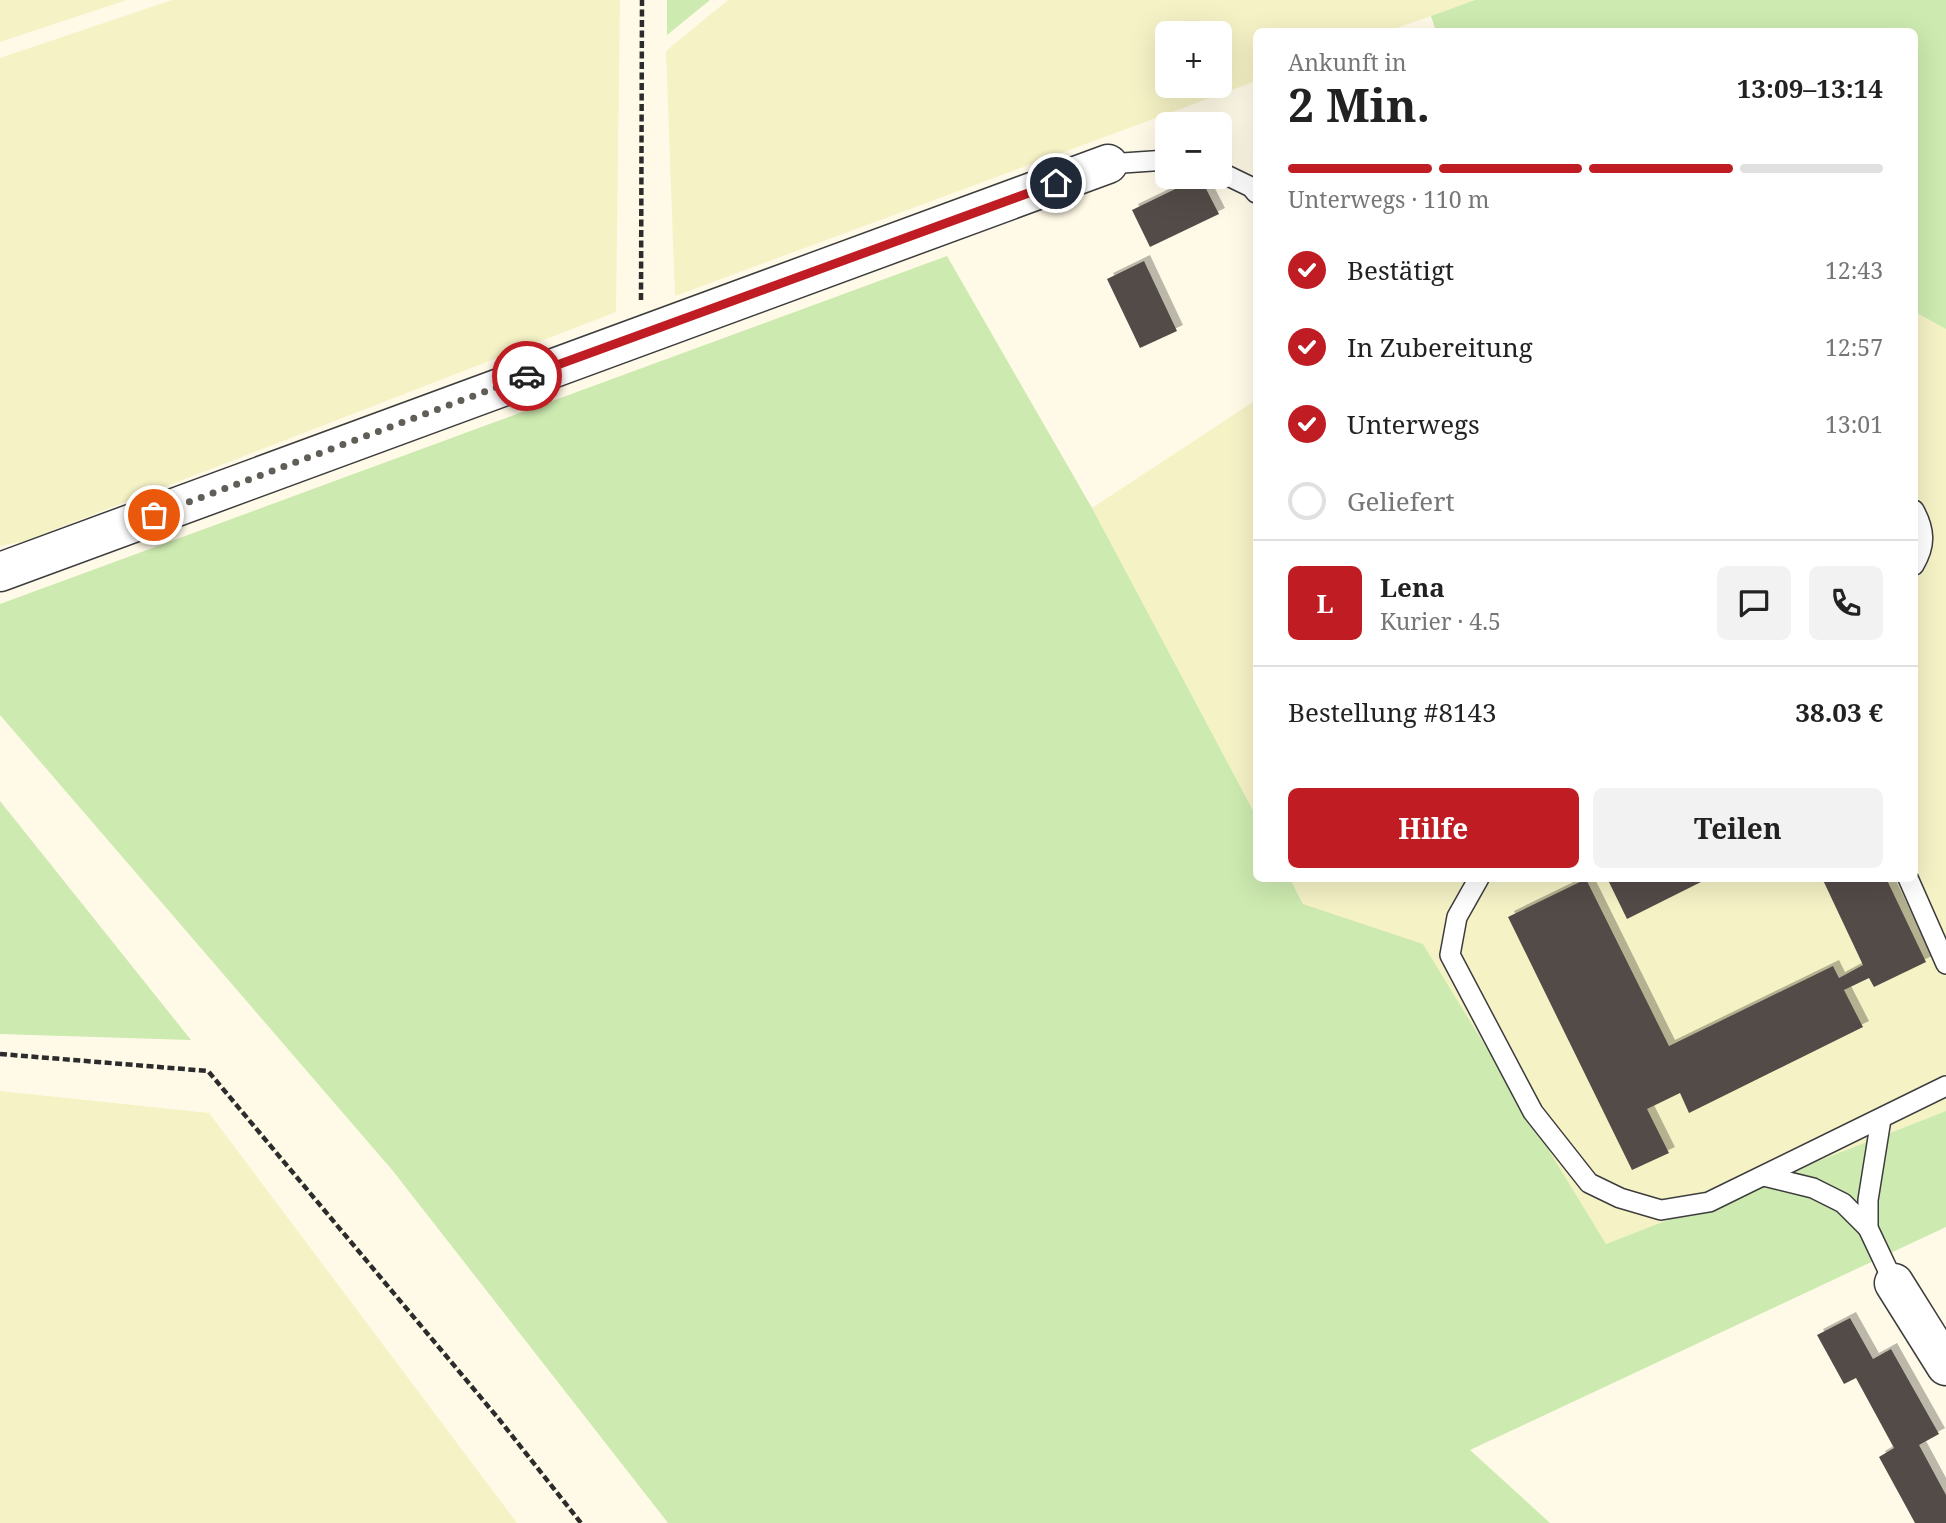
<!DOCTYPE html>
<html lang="de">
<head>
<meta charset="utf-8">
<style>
	:root { --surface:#fff; --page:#f2f2f2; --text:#222; --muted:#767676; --line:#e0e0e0; --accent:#bf1d23 }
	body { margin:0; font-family:"Noto Serif",serif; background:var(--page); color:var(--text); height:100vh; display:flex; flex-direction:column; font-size:26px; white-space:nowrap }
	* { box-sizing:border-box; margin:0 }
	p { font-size:23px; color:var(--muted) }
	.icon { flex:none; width:38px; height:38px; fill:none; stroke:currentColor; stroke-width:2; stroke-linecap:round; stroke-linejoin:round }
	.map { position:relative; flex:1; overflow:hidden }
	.sheet { position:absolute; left:1253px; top:28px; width:665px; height:854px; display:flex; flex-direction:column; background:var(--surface); border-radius:10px; box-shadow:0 7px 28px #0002 }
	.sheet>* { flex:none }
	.fabs { position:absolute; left:1155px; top:21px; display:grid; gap:14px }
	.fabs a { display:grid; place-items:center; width:77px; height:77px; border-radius:10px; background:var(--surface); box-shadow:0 7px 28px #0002; font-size:35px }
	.pin { position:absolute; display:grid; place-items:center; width:60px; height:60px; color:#fff; margin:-30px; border:4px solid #fff; border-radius:50%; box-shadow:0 2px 7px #0007 }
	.courier { position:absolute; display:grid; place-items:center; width:70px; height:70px; margin:-35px; border:5px solid #bf1d23; border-radius:50%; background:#fff; color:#222; box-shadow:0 2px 9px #0007 }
	.summary em { font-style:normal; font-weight:700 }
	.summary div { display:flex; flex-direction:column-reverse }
	.summary { display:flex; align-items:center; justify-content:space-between; height:119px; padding:0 35px }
	h1 { font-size:46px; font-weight:700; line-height:52px }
	.bar { display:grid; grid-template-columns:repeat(4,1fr); gap:10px 7px; align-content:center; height:84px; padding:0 35px }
	.bar i { height:9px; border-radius:5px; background:var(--line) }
	.bar .on { background:var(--accent) }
	.bar p { grid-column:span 4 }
	.line { display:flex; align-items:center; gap:18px; padding:0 35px; border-top:2px solid var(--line) }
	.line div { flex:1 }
	.round { display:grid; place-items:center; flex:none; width:74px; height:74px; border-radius:10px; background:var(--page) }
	ol { padding:0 35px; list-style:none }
	li { display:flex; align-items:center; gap:21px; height:77px }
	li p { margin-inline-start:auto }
	li .icon { padding:7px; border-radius:50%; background:var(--accent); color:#fff; stroke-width:4 }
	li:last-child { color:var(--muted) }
	li i { width:38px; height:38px; border:4px solid var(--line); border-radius:50% }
	.button { display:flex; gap:14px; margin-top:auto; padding:14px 35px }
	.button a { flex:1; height:80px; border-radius:10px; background:var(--accent); color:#fff; font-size:28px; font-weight:700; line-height:80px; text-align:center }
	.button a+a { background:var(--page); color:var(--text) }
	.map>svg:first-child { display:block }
	.farmland { fill:#f5f2c6; fill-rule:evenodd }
	.green { fill:#cdeab0 }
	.building { fill:#534b46; filter:url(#shadow) }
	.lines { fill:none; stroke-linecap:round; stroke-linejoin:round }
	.service-casing { stroke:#3d3d3d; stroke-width:22 }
	.minor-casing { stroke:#3d3d3d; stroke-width:41 }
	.path { stroke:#2c2c2c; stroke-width:4.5; stroke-dasharray:7 3.5; stroke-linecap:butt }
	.service { stroke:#fff; stroke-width:19 }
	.minor { stroke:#fff; stroke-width:38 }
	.done { stroke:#605e57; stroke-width:7; stroke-dasharray:0 12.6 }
	.route { stroke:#bf1d23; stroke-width:9 }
</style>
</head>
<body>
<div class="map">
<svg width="1946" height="1523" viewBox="0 0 1946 1523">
	<defs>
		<filter id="shadow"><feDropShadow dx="6" dy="-6" stdDeviation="0" flood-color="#0004"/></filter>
	</defs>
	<rect width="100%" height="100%" fill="#fffae7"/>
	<g class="farmland">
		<path d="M0,0H127L0,42Z"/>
		<path d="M172,0H620L616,312L25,541L0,546V58Z"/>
		<path d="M728,0H1475L1389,31L1256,32V81L675,296L666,51ZM1167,33H1220V86H1167Z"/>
		<path d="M1915,312L1946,329V1111L1606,1244L1423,944L1303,904L1290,879L1914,878Z"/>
		<path d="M1256,400V816L1092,508Z"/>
		<path d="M0,1091L209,1113L517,1523H0Z"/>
	</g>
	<g class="green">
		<path d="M667,0H710L667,35Z"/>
		<path d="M1475,0H1946V329L1915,312L1914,32L1436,31L1431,16Z"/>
		<path d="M947,256L1092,508L1256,816V878L1290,879L1303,904L1423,944L1606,1244L1946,1111V1227L1470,1450L1550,1523H668L393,1171L0,715V604Z"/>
		<path d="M0,801L191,1040L0,1034Z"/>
	</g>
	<g class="building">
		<path d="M1200,177L1219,214L1150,247L1132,210Z"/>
		<path d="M1144,261L1177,331L1140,348L1107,279Z"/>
		<path d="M1607,878H1709L1627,919Z"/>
		<path d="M1822,878H1886L1926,962L1874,987L1869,978L1844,990L1863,1027L1689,1113L1680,1093L1647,1109L1669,1153L1632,1170L1508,917L1586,879L1669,1046L1833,966L1839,978L1863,965Z"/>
		<path d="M1850,1318L1873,1359L1891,1349L1939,1434L1919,1445L1946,1495V1523H1915L1879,1457L1894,1448L1856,1378L1844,1384L1817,1335Z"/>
	</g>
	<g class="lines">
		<g class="service-casing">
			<g id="service">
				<path d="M1108,164L1167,160"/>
				<path d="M1220,172L1251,187L1256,193"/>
				<path d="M1914,510C1925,530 1926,545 1914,565"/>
				<path d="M1479,878L1457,917L1450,955L1533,1112L1589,1183L1620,1198L1661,1210L1709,1202L1946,1086"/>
				<path d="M1908,878L1946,964"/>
				<path d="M1881,1119L1868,1200V1228L1894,1283"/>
				<path d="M1764,1176L1813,1188L1843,1203L1868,1228"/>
			</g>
		</g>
		<g class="minor-casing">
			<g id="minor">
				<path d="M0,572L1108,164"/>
				<path d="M1894,1283L1946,1366"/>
			</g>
		</g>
		<g class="path">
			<path d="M641,300L642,0"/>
			<path d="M0,1054L208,1071L498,1418L581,1523"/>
		</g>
		<use href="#service" class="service"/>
		<use href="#minor" class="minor"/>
	</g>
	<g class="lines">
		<path class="done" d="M154,515L527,376"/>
		<path class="route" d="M527,376L1056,183"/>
	</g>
</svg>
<div class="fabs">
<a>+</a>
<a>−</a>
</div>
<div class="pin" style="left:154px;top:515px;background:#ea580c"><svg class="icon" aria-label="bag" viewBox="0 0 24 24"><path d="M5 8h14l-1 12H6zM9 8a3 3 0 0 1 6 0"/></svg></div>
<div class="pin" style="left:1056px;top:183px;background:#1f2937"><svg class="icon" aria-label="home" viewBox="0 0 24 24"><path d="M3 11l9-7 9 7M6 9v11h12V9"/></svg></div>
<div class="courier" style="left:527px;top:376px"><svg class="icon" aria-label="car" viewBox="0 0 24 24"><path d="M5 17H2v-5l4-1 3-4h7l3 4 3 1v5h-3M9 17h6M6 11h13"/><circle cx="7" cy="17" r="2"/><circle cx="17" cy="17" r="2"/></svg></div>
<section class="sheet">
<div class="summary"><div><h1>2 Min.</h1><p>Ankunft in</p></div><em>13:09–13:14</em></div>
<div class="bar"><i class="on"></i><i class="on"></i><i class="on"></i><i></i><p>Unterwegs · 110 m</p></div>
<ol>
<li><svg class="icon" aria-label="check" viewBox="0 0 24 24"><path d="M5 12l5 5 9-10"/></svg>Bestätigt<p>12:43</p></li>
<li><svg class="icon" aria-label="check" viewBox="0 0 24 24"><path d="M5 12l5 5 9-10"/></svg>In Zubereitung<p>12:57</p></li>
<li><svg class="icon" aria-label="check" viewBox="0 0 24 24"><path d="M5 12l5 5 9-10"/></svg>Unterwegs<p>13:01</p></li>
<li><i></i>Geliefert</li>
</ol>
<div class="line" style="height:126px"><b class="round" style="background:var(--accent);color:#fff">L</b><div><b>Lena</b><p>Kurier · 4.5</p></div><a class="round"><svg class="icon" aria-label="chat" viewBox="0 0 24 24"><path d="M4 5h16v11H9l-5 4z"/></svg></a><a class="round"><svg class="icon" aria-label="phone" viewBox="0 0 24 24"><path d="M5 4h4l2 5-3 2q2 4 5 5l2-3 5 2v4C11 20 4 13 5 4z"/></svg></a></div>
<div class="line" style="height:91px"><div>Bestellung #8143</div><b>38.03 €</b></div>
<div class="button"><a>Hilfe</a><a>Teilen</a></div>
</section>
</div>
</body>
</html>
